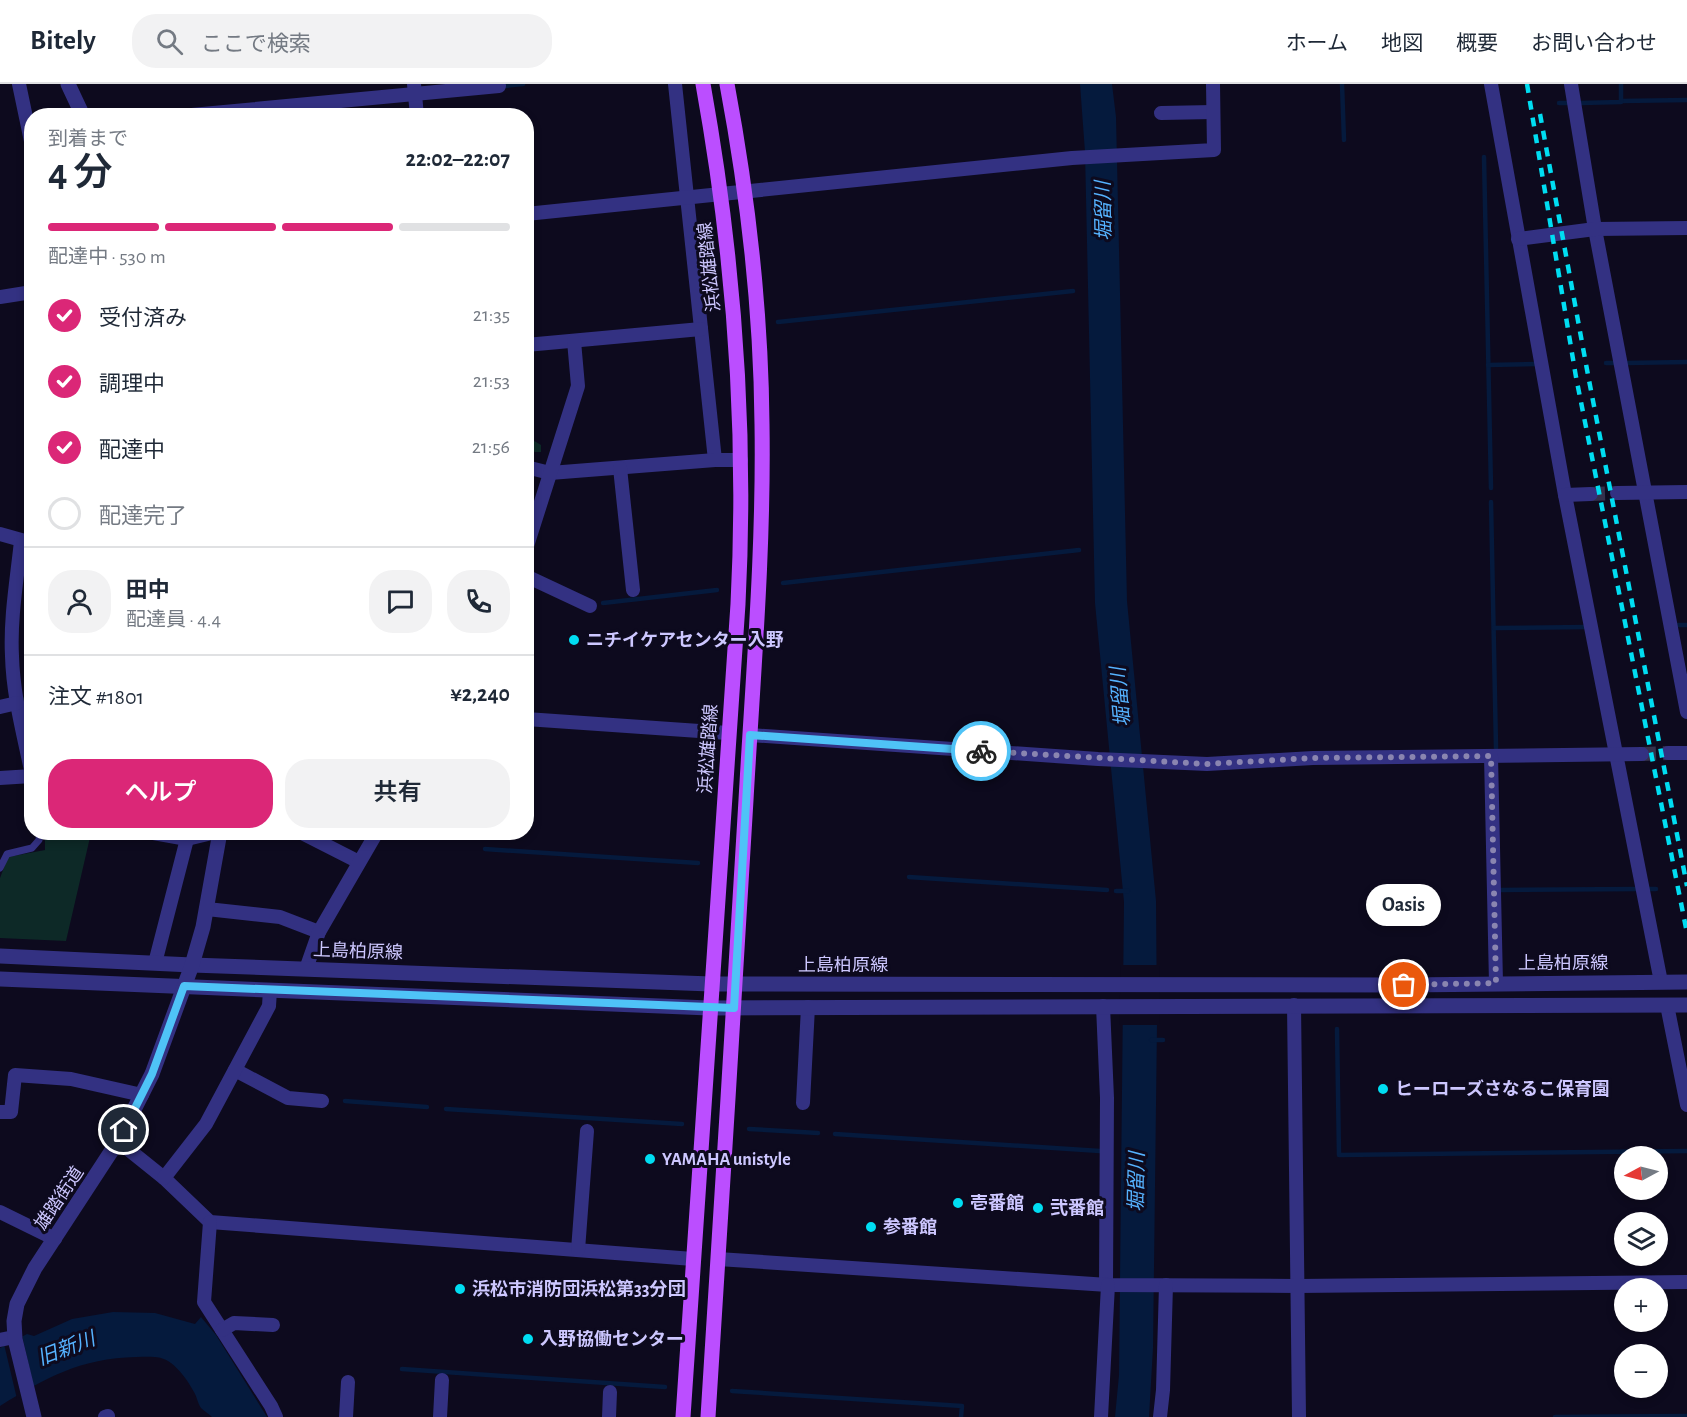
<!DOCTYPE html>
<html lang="ja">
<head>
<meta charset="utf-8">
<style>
	:root { --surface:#fff; --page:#f2f2f3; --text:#1f2937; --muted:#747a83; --line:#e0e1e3; --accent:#db2777 }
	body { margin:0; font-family:"Alegreya Sans","Noto Sans JP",sans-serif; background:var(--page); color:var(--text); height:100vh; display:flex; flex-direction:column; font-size:22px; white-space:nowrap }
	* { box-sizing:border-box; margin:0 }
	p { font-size:20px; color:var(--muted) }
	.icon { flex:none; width:33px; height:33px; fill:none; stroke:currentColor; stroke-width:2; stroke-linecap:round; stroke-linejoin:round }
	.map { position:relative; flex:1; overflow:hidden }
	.details { position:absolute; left:24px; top:24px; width:510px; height:732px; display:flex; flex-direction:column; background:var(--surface); border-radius:24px; box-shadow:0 3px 9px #0003 }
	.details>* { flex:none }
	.needle { width:39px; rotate:263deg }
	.buttons { position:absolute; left:1614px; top:1062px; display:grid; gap:12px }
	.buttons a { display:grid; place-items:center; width:54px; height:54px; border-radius:50%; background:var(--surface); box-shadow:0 3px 9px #0003; font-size:30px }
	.pin { position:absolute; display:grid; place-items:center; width:51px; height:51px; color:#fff; margin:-26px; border:3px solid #fff; border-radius:50%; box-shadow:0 2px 6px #0007 }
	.courier { position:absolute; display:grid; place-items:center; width:60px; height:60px; margin:-30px; border:4px solid #4fc3f7; border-radius:50%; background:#fff; color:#222; box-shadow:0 2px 8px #0007 }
	.bubble { position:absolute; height:42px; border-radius:21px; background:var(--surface); box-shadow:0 3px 9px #0003; font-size:20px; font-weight:600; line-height:42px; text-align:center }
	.headline em { font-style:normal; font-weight:600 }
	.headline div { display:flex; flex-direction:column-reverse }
	.headline { display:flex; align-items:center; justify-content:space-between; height:102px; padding:0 24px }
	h1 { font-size:39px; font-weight:600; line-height:45px }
	.bar { display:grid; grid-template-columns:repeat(4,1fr); gap:9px 6px; align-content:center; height:72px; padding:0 24px }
	.bar i { height:8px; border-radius:4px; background:var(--line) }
	.bar .on { background:var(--accent) }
	.bar p { grid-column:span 4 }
	.line { display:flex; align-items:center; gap:15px; padding:0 24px; border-top:2px solid var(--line) }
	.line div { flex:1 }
	.round { display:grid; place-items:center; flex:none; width:63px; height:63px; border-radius:24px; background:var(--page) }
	ol { padding:0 24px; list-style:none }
	li { display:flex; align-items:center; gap:18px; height:66px }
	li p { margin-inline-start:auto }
	li .icon { padding:6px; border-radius:50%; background:var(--accent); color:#fff; stroke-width:4 }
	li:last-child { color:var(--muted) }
	li i { width:33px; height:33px; border:3px solid var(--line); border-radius:50% }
	.primary-button { display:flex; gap:12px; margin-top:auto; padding:12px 24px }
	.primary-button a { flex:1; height:69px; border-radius:24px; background:var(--accent); color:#fff; font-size:24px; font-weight:600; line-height:69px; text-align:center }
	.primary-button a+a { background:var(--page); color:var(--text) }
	header { display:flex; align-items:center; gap:36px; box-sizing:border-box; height:84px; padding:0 30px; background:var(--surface); border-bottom:2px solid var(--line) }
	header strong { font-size:28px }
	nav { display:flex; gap:33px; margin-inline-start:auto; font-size:21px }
	.search { width:420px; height:54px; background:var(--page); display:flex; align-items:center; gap:15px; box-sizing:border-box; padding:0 21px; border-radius:24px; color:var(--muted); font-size:22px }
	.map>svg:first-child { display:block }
	.green { fill:#0d2927 }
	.water { fill:#051a3d }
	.pier { fill:#0d0a1e }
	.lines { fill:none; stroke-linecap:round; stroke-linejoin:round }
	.stream { stroke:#051a3d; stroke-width:4.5 }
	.minor-tunnel { stroke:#33304b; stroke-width:14; stroke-dasharray:14 7; stroke-linecap:butt }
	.service { stroke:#333182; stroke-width:7 }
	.minor { stroke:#333182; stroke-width:14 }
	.tertiary { stroke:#333182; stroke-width:15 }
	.primary { stroke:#bb4eff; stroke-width:15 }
	.rail { stroke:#00ddf2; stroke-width:4.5; stroke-dasharray:9 8; stroke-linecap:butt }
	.done { stroke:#8a85b0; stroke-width:6; stroke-dasharray:0 10.8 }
	.route { stroke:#4fc3f7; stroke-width:8 }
	.poi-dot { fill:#00ddf2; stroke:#0d0a1e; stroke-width:2 }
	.labels { text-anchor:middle; stroke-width:6; stroke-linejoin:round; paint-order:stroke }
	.street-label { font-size:18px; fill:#cdc7ff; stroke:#0d0a1e }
	.poi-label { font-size:18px; font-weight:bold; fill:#cdc7ff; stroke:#0d0a1e; text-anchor:start }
	.water-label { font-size:20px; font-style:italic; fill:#55b2ff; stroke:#0d0a1e }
</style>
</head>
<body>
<header>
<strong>Bitely</strong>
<div class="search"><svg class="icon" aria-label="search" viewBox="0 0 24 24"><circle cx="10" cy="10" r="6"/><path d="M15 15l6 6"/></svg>ここで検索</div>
<nav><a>ホーム</a><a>地図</a><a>概要</a><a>お問い合わせ</a></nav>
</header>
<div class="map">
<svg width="1687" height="1333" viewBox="0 0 1687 1333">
	<rect width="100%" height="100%" fill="#0d0a1e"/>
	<g class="green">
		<path d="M526,352L541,361V368H535L527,365Z"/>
		<path d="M28,612L31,630V665L22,614Z"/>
		<path d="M45,749H91L66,857L0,854V794L8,773L45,766Z"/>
	</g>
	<g class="water">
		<path d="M1080,0H1112L1116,33L1127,517L1156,817L1157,940L1153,1264L1149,1333H1115L1119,1291L1124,818L1095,519L1085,68Z"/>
		<path d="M113,1228L155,1229L195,1240L201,1233L216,1251L267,1333H212C209,1330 204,1327 201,1324C198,1320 197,1313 194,1308C188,1297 180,1286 171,1279C161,1271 148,1273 136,1273C81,1274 45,1294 0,1322V1264L27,1250L34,1252L72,1235Z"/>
	</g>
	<g class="pier">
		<path d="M1121,881H1159L1160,941H1119Z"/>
		<path d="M22,1251L34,1304L17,1315L4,1260Z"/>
	</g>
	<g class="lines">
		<g class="stream">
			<path d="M1342,0L1344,56"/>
			<path d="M504,2L523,0"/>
			<path d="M1621,17L1687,16"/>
			<path d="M1559,19H1567"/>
			<path d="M1581,19L1621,18V0"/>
			<path d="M1484,73L1491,404"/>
			<path d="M778,238L1073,207"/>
			<path d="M1606,279H1614"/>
			<path d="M1627,279L1687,278"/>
			<path d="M1488,281L1536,280"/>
			<path d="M1491,418L1496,664"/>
			<path d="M783,499L1079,466"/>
			<path d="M603,519L717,506"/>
			<path d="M1676,541H1687"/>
			<path d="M1494,544L1587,543"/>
			<path d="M485,765L698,779"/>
			<path d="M909,793L1107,806"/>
			<path d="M1648,805H1656"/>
			<path d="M1499,806L1639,805"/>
			<path d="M1116,807H1128"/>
			<path d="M1337,945L1339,1071L1687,1067"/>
			<path d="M1151,956H1163"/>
			<path d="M345,1017L427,1023"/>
			<path d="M446,1025L682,1040"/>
			<path d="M749,1045L818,1049"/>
			<path d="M835,1050L1100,1067"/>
			<path d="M402,1285L665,1303"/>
			<path d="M732,1307L962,1322L961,1333"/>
			<path d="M1555,1333L1687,1332"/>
		</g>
		<g class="minor-tunnel">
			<path d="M1591,410L1617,409"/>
			<path d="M1642,670L1668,669"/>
		</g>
		<path class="service" d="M0,784L7,770L32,764L39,756L40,748"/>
		<g class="minor">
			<path d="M19,0L32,62"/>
			<path d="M414,0L417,32"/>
			<path d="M675,0L715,376"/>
			<path d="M1491,0L1565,411L1661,898"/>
			<path d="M1571,0L1595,145L1687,628"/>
			<path d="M1161,29L1213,28"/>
			<path d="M181,32L499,2"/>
			<path d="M526,130L1072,74L1214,66L1213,0"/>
			<path d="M1518,155L1595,145L1687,144"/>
			<path d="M0,213L32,208"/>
			<path d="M526,261L701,245"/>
			<path d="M526,383L550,389L715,376H741"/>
			<path d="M620,384L633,506"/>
			<path d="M1617,409L1687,408"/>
			<path d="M1565,411L1591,410"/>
			<path d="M0,450L32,459"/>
			<path d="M21,457C17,495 10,534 12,572C13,612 24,652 32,691"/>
			<path d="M526,465L578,302L574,257"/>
			<path d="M526,492L590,522"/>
			<path d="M0,623L17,619"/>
			<path d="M526,635L728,649"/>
			<path d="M750,651L1098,675L1207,680L1313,674L1642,670"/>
			<path d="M1668,669H1687"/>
			<path d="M1491,672L1496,899"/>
			<path d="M0,694L32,692"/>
			<path d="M148,748L187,755L216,748"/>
			<path d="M300,748L359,778"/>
			<path d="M207,825L280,833L319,848"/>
			<path d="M155,879L187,755"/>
			<path d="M306,885L319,848L377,748"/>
			<path d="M1294,921L1299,1333"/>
			<path d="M1667,921L1687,1021"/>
			<path d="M1103,922L1107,1014L1106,1201"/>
			<path d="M235,986L288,1014L322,1017"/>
			<path d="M803,1019L808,923"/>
			<path d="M0,1028H11L15,991L71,995L142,1011"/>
			<path d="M118,1057L164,1094L210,1138L693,1175"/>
			<path d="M164,1094L206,1040L269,922L270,906"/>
			<path d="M0,1128L55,1155"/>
			<path d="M210,1138L204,1218L271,1322L276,1333"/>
			<path d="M578,1166L587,1047"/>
			<path d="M718,1175L1108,1201L1297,1202L1687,1198"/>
			<path d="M222,1246L234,1239L273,1241"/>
			<path d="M0,1256L14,1253"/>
			<path d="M105,1333L108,1332"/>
			<path d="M346,1333L348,1298"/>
			<path d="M440,1333L442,1296"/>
			<path d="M609,1333L610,1308"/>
			<path d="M1101,1333L1108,1201"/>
			<path d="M1160,1333L1163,1306L1166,1201"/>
		</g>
		<g class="tertiary">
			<path d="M68,0L83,32"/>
			<path d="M0,872L192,881L711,900L1404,901L1687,898"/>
			<path d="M0,895L709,924L1687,921"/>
			<path d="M34,1333L15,1255L14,1237L17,1220L35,1184L118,1057L152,990L192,881L203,843L220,748"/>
		</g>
		<g class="primary">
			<path d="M683,1333L738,520C747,346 734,172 703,0"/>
			<path d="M708,1333C721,1127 734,922 746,716C753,591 764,466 762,340C761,226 748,112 727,0"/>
		</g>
		<g class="rail">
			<path d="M1527,0L1576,293L1687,849"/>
			<path d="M1540,30L1588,291L1687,802"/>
		</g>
	</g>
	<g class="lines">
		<path class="done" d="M981,667L1206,680L1313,674L1491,672L1496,899L1404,901"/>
		<path class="route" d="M124,1046L152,990L184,902L734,924L750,651L981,667"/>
	</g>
	<g class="poi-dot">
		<circle cx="574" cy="556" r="6"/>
		<circle cx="1383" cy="1005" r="6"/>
		<circle cx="650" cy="1075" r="6"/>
		<circle cx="958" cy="1119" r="6"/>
		<circle cx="1038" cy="1124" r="6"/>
		<circle cx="871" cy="1143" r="6"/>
		<circle cx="460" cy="1205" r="6"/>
		<circle cx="528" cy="1255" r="6"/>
	</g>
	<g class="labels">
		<g class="street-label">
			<text transform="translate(709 183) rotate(-96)" y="6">浜松雄踏線</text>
			<text transform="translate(708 665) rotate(-86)" y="6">浜松雄踏線</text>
			<text transform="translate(358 867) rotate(2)" y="6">上島柏原線</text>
			<text x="1563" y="885">上島柏原線</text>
			<text x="843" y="887">上島柏原線</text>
			<text transform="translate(59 1114) rotate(-56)" y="6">雄踏街道</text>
		</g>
		<g class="poi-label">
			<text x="586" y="562">ニチイケアセンター入野</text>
			<text x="1395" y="1011">ヒーローズさなるこ保育園</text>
			<text x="662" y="1081">YAMAHA unistyle</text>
			<text x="970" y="1125">壱番館</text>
			<text x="1050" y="1130">弐番館</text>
			<text x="883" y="1149">参番館</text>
			<text x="472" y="1211">浜松市消防団浜松第33分団</text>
			<text x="540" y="1261">入野協働センター</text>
		</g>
		<g class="water-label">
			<text transform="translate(1103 127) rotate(-91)" y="7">堀留川</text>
			<text transform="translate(1120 613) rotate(-95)" y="7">堀留川</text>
			<text transform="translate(1136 1098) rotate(-89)" y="7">堀留川</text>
			<text transform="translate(66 1264) rotate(-21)" y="7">旧新川</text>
		</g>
	</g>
</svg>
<div class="buttons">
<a><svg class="needle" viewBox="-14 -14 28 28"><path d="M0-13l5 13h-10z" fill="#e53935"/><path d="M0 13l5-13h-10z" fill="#747a83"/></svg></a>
<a><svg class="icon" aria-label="layers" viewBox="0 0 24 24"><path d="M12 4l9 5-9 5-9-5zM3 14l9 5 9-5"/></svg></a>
<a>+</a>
<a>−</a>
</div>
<div class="pin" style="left:1404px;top:901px;background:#ea580c"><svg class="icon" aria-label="bag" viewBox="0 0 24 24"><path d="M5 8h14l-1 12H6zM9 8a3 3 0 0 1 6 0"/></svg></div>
<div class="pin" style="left:124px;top:1046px;background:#1f2937"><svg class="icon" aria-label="home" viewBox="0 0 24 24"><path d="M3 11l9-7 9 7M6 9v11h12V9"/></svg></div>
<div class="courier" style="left:981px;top:667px"><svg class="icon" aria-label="bike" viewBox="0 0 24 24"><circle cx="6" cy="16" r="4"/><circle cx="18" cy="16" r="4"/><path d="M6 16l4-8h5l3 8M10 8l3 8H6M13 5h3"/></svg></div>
<div class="bubble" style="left:1366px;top:800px;width:75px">Oasis</div>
<section class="details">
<div class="headline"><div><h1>4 分</h1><p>到着まで</p></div><em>22:02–22:07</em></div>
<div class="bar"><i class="on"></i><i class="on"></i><i class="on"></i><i></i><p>配達中 · 530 m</p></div>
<ol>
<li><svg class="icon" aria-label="check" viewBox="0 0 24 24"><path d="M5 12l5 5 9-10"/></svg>受付済み<p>21:35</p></li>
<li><svg class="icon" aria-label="check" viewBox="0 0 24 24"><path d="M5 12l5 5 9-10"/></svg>調理中<p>21:53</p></li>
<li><svg class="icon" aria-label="check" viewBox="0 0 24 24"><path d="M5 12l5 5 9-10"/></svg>配達中<p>21:56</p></li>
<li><i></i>配達完了</li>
</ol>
<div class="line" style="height:108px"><a class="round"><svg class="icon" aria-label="person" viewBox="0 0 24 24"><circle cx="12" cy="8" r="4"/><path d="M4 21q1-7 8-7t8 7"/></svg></a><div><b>田中</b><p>配達員 · 4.4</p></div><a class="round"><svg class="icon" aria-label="chat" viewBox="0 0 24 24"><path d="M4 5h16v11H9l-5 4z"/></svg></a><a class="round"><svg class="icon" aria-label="phone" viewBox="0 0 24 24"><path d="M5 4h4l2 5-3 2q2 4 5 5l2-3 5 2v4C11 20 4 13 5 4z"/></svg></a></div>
<div class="line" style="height:78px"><div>注文 #1801</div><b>¥2,240</b></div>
<div class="primary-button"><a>ヘルプ</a><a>共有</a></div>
</section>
</div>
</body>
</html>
